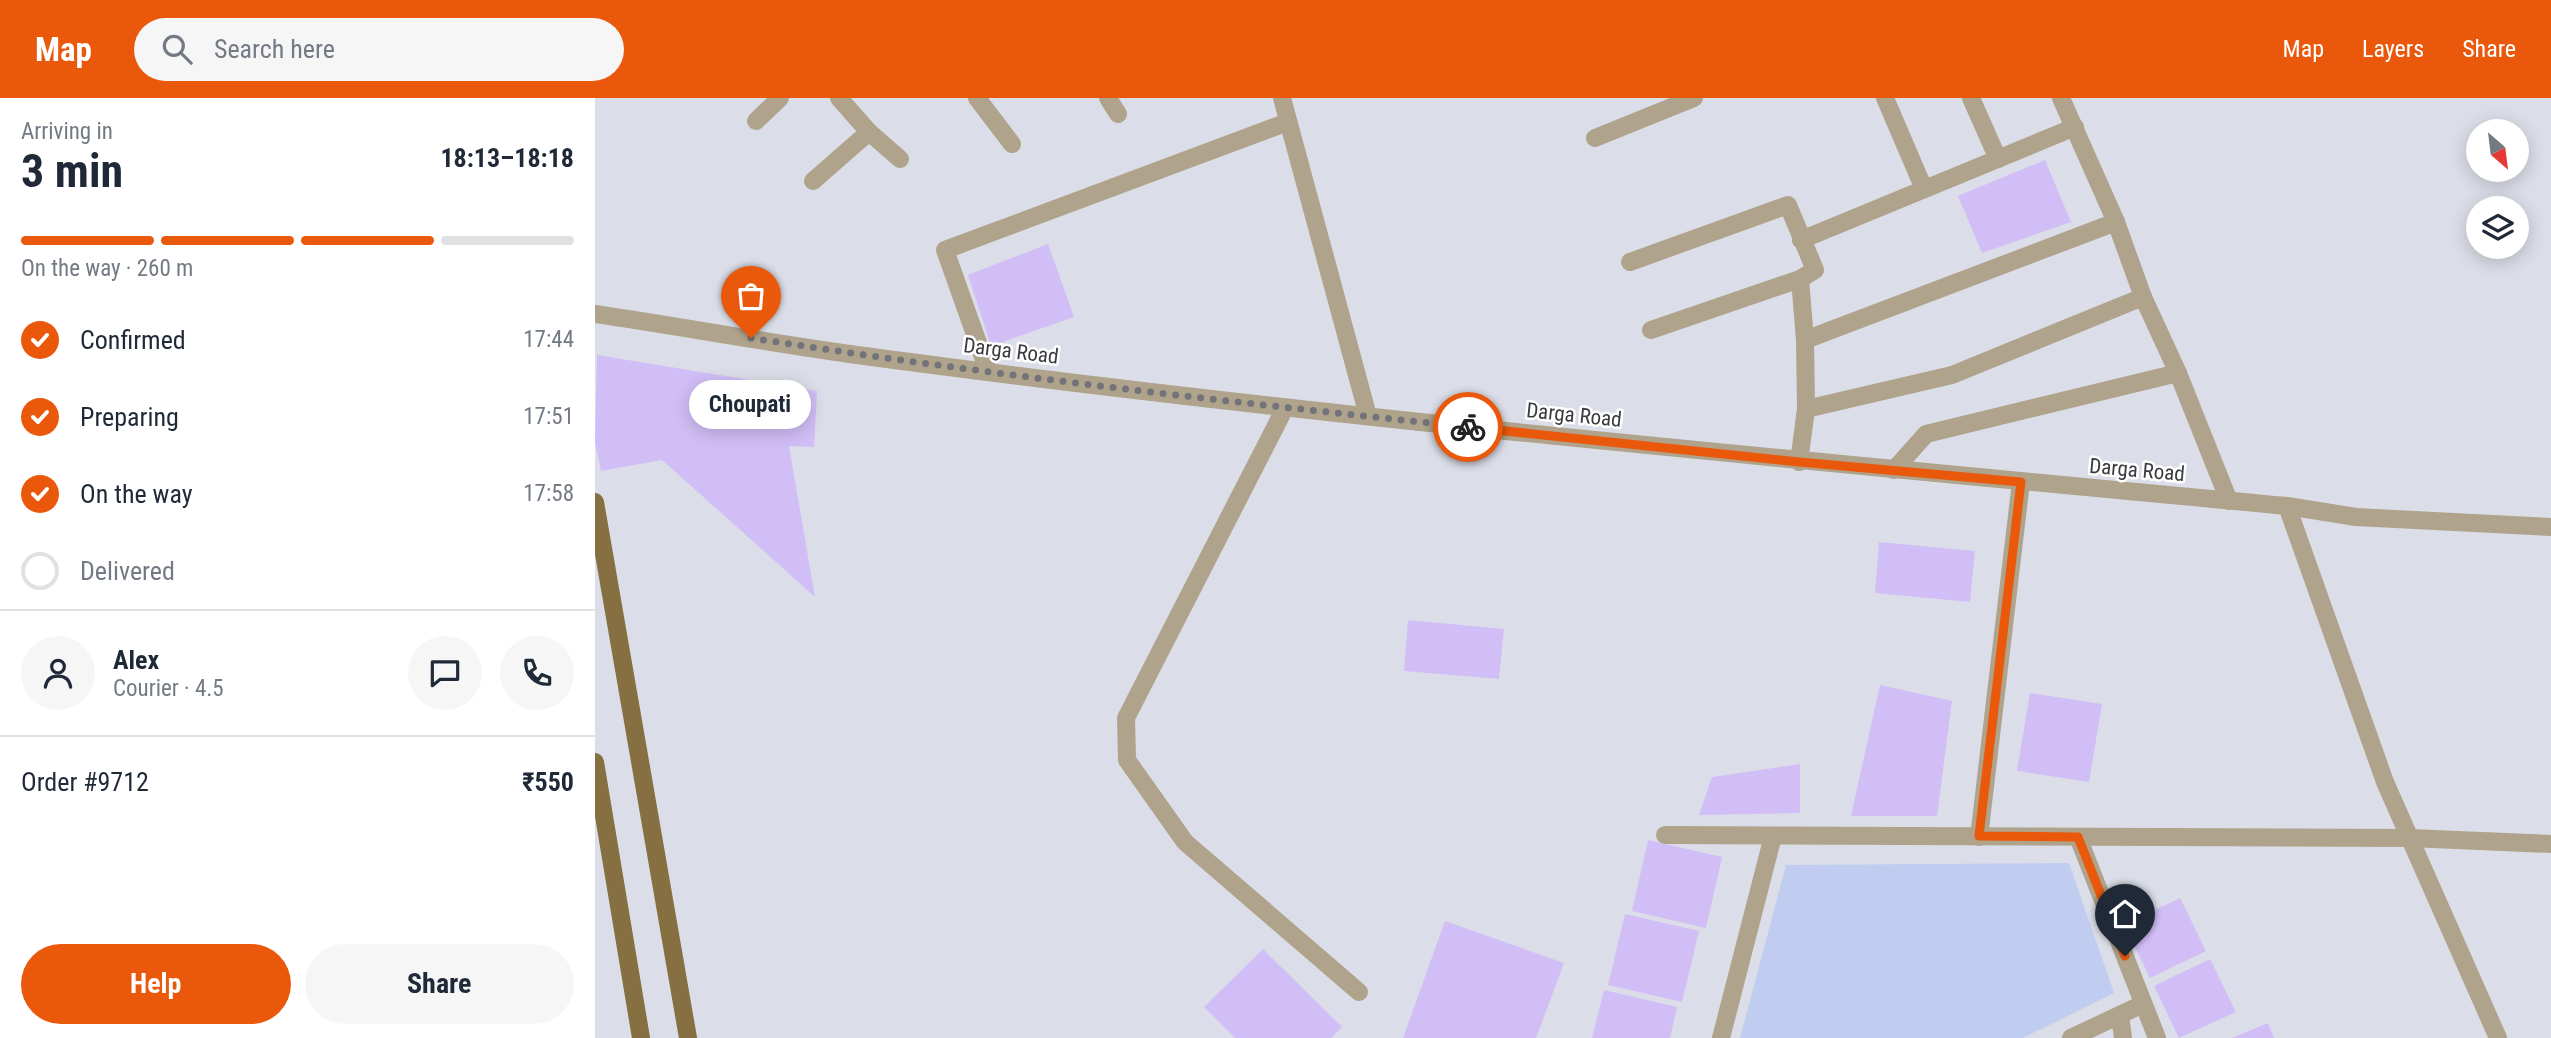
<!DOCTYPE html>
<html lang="en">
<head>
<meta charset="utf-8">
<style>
	:root { --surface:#fff; --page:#f6f6f7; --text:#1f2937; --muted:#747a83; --line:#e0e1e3; --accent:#ea580c }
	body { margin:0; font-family:"Roboto Condensed",sans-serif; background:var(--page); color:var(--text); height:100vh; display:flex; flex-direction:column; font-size:26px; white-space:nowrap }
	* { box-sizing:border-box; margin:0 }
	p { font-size:23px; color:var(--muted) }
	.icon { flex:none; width:38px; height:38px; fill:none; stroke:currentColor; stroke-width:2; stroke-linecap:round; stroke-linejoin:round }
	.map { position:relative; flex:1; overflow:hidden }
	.panel { display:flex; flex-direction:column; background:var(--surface); width:595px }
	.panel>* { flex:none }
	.needle { width:46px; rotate:152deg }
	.buttons { position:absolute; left:1871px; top:21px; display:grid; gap:14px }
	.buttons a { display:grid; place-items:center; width:63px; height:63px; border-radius:50%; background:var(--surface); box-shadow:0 4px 18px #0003; font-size:35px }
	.pin { position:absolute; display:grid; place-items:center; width:60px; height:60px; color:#fff; margin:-72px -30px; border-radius:50% 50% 50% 0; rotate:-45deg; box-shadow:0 0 7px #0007 }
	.pin .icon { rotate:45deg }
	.courier { position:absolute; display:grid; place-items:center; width:70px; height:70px; margin:-35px; border:5px solid #ea580c; border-radius:50%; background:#fff; color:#222; box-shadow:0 2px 9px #0007 }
	.bubble { position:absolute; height:49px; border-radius:24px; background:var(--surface); box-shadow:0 4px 18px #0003; font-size:23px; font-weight:700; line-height:49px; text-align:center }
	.head em { font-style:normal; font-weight:700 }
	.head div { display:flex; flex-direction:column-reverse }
	.head { display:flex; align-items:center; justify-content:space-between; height:119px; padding:0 21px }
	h1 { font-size:46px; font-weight:700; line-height:52px }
	.bar { display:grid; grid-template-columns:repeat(4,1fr); gap:10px 7px; align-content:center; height:84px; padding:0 21px }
	.bar i { height:9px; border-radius:5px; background:var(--line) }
	.bar .active { background:var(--accent) }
	.bar p { grid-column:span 4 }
	.line { display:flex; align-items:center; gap:18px; padding:0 21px; border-top:2px solid var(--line) }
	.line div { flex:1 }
	.round { display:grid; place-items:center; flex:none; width:74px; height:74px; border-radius:37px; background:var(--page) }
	ol { padding:0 21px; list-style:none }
	li { display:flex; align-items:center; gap:21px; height:77px }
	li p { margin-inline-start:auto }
	li .icon { padding:7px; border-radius:50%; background:var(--accent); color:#fff; stroke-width:4 }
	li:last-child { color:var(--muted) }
	li i { width:38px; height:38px; border:4px solid var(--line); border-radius:50% }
	.button { display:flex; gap:14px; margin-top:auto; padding:14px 21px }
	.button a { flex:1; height:80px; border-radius:42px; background:var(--accent); color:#fff; font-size:28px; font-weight:700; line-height:80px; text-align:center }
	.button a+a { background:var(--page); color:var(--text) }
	header { display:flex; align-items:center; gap:42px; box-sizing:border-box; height:98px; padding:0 35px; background:var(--accent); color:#fff }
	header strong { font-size:33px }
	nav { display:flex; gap:38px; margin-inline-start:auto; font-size:24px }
	.search { width:490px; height:63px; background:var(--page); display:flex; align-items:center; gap:18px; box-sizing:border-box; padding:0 24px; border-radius:38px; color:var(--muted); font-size:26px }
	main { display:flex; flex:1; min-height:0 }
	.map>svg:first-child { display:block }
	.green { fill:#c0cdf0 }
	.building { fill:#d2bef7 }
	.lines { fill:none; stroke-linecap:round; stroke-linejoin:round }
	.minor { stroke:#afa38b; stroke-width:18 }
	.major { stroke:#867042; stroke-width:18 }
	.done { stroke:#72747a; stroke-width:7; stroke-dasharray:0 12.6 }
	.route { stroke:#ea580c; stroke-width:9 }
	.labels { text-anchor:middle; stroke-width:5; stroke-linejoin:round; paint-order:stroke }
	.street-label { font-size:21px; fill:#393b3f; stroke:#fff }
</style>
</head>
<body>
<header>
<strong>Map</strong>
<div class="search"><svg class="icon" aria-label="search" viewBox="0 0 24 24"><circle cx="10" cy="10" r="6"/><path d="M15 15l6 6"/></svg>Search here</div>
<nav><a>Map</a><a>Layers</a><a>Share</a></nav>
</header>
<main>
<section class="panel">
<div class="head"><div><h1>3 min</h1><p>Arriving in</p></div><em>18:13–18:18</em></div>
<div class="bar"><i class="active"></i><i class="active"></i><i class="active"></i><i></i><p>On the way · 260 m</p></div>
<ol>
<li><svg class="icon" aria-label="check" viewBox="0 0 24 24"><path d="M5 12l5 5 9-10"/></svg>Confirmed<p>17:44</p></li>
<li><svg class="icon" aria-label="check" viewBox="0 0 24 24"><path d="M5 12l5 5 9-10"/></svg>Preparing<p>17:51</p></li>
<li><svg class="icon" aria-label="check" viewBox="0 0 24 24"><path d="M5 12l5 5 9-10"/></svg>On the way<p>17:58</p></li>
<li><i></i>Delivered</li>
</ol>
<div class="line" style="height:126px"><a class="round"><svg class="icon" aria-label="person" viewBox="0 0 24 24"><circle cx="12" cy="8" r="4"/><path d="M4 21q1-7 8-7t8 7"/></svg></a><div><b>Alex</b><p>Courier · 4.5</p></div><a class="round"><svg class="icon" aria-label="chat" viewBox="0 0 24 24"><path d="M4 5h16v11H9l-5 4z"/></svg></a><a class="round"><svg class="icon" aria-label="phone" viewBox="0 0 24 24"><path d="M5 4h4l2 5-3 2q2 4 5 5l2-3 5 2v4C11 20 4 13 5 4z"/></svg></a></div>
<div class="line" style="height:91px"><div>Order #9712</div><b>₹550</b></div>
<div class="button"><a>Help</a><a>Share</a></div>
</section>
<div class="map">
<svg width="1956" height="940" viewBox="0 0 1956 940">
	<rect width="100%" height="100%" fill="#dbdee8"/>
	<path class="green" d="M1474,765L1519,895L1428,940H1145L1191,767Z"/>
	<g class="building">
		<path d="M1450,62L1476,124L1387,155L1363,98Z"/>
		<path d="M453,146L479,219L396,248L373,177Z"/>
		<path d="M2,257L222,293L219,349L194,348L220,499L67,362L6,373L0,344Z"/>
		<path d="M1284,444L1380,453L1375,504L1280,495Z"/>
		<path d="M813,522L909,531L904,581L809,573Z"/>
		<path d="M1285,587L1357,603L1342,718H1256Z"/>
		<path d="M1435,595L1507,606L1494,684L1422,673Z"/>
		<path d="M1205,666V715L1104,717L1117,679Z"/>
		<path d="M1053,742L1127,759L1111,830L1037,813Z"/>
		<path d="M1585,800L1611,853L1555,880L1529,827Z"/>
		<path d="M1030,816L1104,833L1087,904L1013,887Z"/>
		<path d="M850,823L969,865L941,940H808Z"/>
		<path d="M668,851L747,929L736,940H640L609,909Z"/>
		<path d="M1615,861L1641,914L1584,940L1559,888Z"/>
		<path d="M1009,892L1082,909L1075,940H997Z"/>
		<path d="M1673,925L1679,940H1637Z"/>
	</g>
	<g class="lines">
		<g class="minor">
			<path d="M244,0L274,34L305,61"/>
			<path d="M382,0L417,46"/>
			<path d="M513,0L523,16"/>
			<path d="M687,0L773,318"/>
			<path d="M1290,0L1329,91"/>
			<path d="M1376,0L1403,61"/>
			<path d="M1466,0L1521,124L1548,199L1583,275L1634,403"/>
			<path d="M161,23L185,0"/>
			<path d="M1000,40L1099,0"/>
			<path d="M218,83L274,34"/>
			<path d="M1206,142L1480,29"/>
			<path d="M1035,164L1193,107L1220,172L1205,181L1056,232"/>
			<path d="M0,216C87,229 175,245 262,257C737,321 1215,363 1692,408L1761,419L1956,429"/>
			<path d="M1210,242L1521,124"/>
			<path d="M393,273L350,152L693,24"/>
			<path d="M690,310L531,620L532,662L590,744L764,894"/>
			<path d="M1211,311L1357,277L1548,199"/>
			<path d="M1204,364L1211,311L1210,242L1205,181"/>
			<path d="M1299,372L1331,336L1583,275"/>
			<path d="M1692,408L1790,684L1903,940"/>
			<path d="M1070,737L1815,740L1956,746"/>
			<path d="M1384,739L1426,384"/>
			<path d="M1483,739L1562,940"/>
			<path d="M1525,917L1528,940"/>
			<path d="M1126,940L1178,738"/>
			<path d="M1476,940L1548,906"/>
		</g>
		<g class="major">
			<path d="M0,404L93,940"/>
			<path d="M0,664L46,940"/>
		</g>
	</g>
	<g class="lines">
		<path class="done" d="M156,240C394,277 634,304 873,329"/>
		<path class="route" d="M873,329L1204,364L1426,384L1384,738L1483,739L1530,858"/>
	</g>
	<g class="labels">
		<g class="street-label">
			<text transform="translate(416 253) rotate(7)" y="7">Darga Road</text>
			<text transform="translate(979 317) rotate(6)" y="7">Darga Road</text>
			<text transform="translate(1542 372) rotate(5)" y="7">Darga Road</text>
		</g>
	</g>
</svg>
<div class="buttons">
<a><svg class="needle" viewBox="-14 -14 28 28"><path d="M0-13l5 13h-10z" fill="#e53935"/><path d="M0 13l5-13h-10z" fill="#747a83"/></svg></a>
<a><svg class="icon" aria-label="layers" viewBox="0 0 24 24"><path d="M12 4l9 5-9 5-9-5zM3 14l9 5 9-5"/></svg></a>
</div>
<div class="pin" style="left:156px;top:240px;background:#ea580c"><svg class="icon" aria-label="bag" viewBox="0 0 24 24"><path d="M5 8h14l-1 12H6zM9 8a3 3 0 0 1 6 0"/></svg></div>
<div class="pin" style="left:1530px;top:858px;background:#1f2937"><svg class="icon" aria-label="home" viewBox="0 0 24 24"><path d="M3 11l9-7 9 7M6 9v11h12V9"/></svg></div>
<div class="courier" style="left:873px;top:329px"><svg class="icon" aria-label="bike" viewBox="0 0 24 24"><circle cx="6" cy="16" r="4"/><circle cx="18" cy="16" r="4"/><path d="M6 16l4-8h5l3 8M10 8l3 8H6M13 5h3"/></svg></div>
<div class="bubble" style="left:94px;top:282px;width:122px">Choupati</div>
</div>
</main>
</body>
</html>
